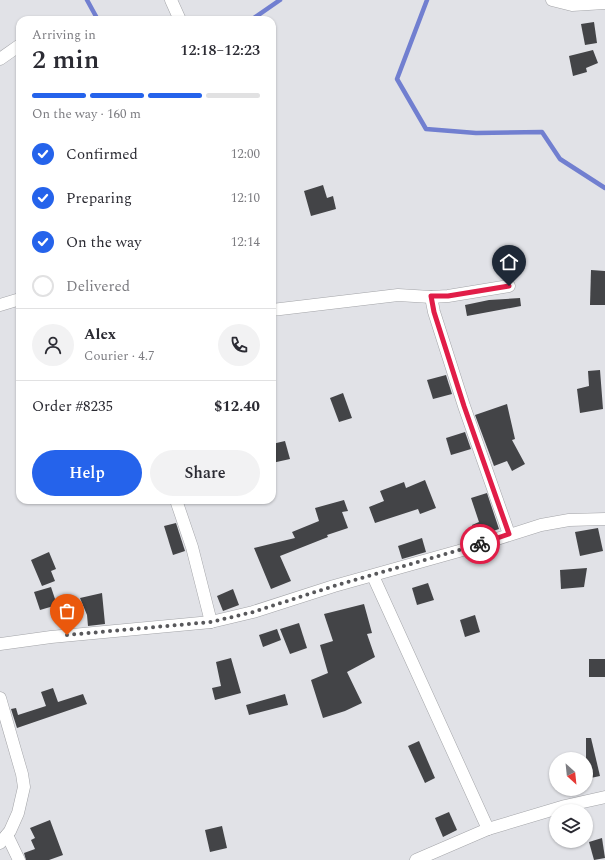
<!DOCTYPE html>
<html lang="en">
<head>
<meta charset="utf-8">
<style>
	:root { --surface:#fff; --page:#f2f2f3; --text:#2b2b33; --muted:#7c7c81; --line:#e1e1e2; --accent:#2563eb }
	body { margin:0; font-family:Spectral,serif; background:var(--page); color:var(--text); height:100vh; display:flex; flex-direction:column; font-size:15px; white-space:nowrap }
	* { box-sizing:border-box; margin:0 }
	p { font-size:13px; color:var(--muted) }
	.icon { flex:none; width:22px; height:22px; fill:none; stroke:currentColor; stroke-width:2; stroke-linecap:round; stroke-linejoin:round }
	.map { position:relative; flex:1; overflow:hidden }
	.panel { position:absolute; left:16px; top:16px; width:260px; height:488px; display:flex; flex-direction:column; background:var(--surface); border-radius:12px; box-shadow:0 1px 3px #0004 }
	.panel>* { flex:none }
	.needle { width:26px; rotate:153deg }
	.tools { position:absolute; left:549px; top:752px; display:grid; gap:8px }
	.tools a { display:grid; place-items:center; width:44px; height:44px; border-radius:50%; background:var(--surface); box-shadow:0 1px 3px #0004; font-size:20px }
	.pin { position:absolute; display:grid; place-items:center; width:34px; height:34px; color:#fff; margin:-41px -17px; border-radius:50% 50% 50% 0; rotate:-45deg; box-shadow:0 0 4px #0007 }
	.pin .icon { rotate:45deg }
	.courier { position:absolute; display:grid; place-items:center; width:40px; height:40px; margin:-20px; border:3px solid #e11d48; border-radius:50%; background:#fff; color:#222; box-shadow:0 1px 5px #0007 }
	.summary em { font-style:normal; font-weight:600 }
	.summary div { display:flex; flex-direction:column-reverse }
	.summary { display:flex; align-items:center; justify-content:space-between; height:68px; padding:0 16px }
	h1 { font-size:26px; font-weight:600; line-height:30px }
	.bar { display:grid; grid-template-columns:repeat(4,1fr); gap:6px 4px; align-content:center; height:48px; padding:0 16px }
	.bar i { height:5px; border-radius:3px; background:var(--line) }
	.bar .current { background:var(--accent) }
	.bar p { grid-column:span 4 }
	.line { display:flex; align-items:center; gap:10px; padding:0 16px; border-top:1px solid var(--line) }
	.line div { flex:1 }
	.round { display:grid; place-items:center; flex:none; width:42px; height:42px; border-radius:21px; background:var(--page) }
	ol { padding:0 16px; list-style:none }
	li { display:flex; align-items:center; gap:12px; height:44px }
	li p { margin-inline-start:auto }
	li .icon { padding:4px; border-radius:50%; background:var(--accent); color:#fff; stroke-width:4 }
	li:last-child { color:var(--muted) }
	li i { width:22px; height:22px; border:2px solid var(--line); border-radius:50% }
	.primary-button { display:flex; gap:8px; margin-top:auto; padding:8px 16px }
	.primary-button a { flex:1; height:46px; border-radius:24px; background:var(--accent); color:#fff; font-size:16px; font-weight:600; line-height:46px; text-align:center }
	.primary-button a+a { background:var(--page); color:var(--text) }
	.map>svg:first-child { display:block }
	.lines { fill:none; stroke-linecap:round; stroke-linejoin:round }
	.stream { stroke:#717fd0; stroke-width:4.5 }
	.building { fill:#434447 }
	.minor-casing { stroke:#a3a4a8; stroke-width:13 }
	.minor { stroke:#fff; stroke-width:12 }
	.done { stroke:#58585b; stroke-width:4; stroke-dasharray:0 7.2 }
	.route { stroke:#e11d48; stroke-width:5 }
</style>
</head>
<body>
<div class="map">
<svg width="605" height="860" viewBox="0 0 605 860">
	<rect width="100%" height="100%" fill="#e1e2e7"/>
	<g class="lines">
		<g class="stream">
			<path d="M87,0L98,20"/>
			<path d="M427,0L397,79L426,129L476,133L542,132L560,159L605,188"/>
			<path d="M251,20L280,0"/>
		</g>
	</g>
	<g class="building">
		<path d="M594,22L597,43L585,45L581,24Z"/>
		<path d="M593,50L598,63L586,68L587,72L573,76L569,56Z"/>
		<path d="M323,185L327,198L333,196L336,209L311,216L304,191Z"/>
		<path d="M591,270L605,271V305H590Z"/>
		<path d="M520,298L521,306L467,316L465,305L489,300Z"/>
		<path d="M600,370L603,409L580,413L577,389L589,386L588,371Z"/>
		<path d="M446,375L452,394L433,399L427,380Z"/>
		<path d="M343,393L352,418L339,422L330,398Z"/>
		<path d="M507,404L515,439L512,440L525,464L512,471L507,461L494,466L475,415Z"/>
		<path d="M465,432L471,449L451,455L446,438Z"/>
		<path d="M285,441L290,459L272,463V444Z"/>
		<path d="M425,480L436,508L420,514L418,509L375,523L369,507L384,501L380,491L404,482L406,488Z"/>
		<path d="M487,493L499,529L476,537L472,525L479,522L471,498Z"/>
		<path d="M344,500L348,511L342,512L348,528L327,535L328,537L280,556L291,581L271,589L254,548L295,538L292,532L319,521L315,508Z"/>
		<path d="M176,523L185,551L173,555L164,526Z"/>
		<path d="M598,528L603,551L580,556L575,532Z"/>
		<path d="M422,538L426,552L402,559L398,546Z"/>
		<path d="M49,552L56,569L51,571L55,581L42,586L31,560Z"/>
		<path d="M587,568L584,587L561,589L560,570Z"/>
		<path d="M428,583L434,600L417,605L412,588Z"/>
		<path d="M51,587L57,605L40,610L34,592Z"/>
		<path d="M233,589L239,605L223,611L217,596Z"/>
		<path d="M102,593L105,624L88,626L87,615L80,598Z"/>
		<path d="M364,604L372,633L367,634L375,657L347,672L362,703L345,711L323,718L311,680L328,673L320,645L333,641L324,614Z"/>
		<path d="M475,615L480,632L465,637L460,620Z"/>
		<path d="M299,623L307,648L290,654L280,629Z"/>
		<path d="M277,629L281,640L263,647L259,635Z"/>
		<path d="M231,658L241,693L215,700L212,688L221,686L216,662Z"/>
		<rect x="589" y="659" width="16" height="18"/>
		<path d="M53,688L58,702L83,694L87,704L17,728L11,709L16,708L18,715L46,706L41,692Z"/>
		<path d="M285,694L288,705L249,715L246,705Z"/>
		<path d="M586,738H591L600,776L586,779Z"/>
		<path d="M419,741L435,778L425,783L408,746Z"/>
		<path d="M449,812L457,830L443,837L435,818Z"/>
		<path d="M50,820L63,855L49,860H26L24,853L35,849L31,840L35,838L30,828Z"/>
		<path d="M222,826L227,848L210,852L205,830Z"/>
		<path d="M602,838L605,858L594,860L589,842Z"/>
	</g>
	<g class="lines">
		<g class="minor-casing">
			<g id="minor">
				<path d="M171,0L180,20"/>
				<path d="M552,0L572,5L605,3"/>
				<path d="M0,59L20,45"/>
				<path d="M431,297L434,312L464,406L509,534"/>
				<path d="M0,305L20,299"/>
				<path d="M272,310L398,295L431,297L448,296L509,286"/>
				<path d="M176,500L192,547L211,622"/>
				<path d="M373,576L488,829"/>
				<path d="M0,644L51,637L211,622L253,612L334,586L459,551L541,525L569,520L605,519"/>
				<path d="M0,698L22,774L24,787L18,813L10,831L0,843"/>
				<path d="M7,835L19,860"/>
				<path d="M416,860L488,829L565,806L605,797"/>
			</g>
		</g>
		<use href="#minor" class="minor"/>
	</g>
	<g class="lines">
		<path class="done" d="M67,635L211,622L253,612L334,586L480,544"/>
		<path class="route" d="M480,544L509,534L464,406L434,312L431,296H448L509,286"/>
	</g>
</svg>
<div class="tools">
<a><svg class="needle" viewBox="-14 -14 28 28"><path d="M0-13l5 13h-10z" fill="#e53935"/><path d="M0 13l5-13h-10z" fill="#7c7c81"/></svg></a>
<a><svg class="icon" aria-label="layers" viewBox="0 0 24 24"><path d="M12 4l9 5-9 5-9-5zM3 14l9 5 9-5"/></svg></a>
</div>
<div class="pin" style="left:67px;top:635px;background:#ea580c"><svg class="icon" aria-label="bag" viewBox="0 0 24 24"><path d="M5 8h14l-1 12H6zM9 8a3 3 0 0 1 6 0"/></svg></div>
<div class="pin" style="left:509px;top:286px;background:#1f2937"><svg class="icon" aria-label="home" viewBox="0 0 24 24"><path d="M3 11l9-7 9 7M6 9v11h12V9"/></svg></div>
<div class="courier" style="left:480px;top:544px"><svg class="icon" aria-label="bike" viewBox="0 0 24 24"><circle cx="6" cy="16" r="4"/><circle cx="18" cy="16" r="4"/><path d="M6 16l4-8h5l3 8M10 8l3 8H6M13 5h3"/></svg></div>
<section class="panel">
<div class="summary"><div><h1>2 min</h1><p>Arriving in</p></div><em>12:18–12:23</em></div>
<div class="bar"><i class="current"></i><i class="current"></i><i class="current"></i><i></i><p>On the way · 160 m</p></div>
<ol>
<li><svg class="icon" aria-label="check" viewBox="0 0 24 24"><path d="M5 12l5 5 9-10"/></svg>Confirmed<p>12:00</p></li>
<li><svg class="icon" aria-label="check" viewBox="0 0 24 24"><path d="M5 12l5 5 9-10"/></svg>Preparing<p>12:10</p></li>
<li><svg class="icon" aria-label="check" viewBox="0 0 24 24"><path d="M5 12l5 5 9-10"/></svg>On the way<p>12:14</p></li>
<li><i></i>Delivered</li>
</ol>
<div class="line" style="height:72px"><a class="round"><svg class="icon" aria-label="person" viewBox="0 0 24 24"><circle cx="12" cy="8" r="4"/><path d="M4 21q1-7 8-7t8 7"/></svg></a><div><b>Alex</b><p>Courier · 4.7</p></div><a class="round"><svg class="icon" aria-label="phone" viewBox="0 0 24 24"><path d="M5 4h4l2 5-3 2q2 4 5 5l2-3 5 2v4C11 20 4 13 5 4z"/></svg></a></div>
<div class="line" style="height:52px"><div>Order #8235</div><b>$12.40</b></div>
<div class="primary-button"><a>Help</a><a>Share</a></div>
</section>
</div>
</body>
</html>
